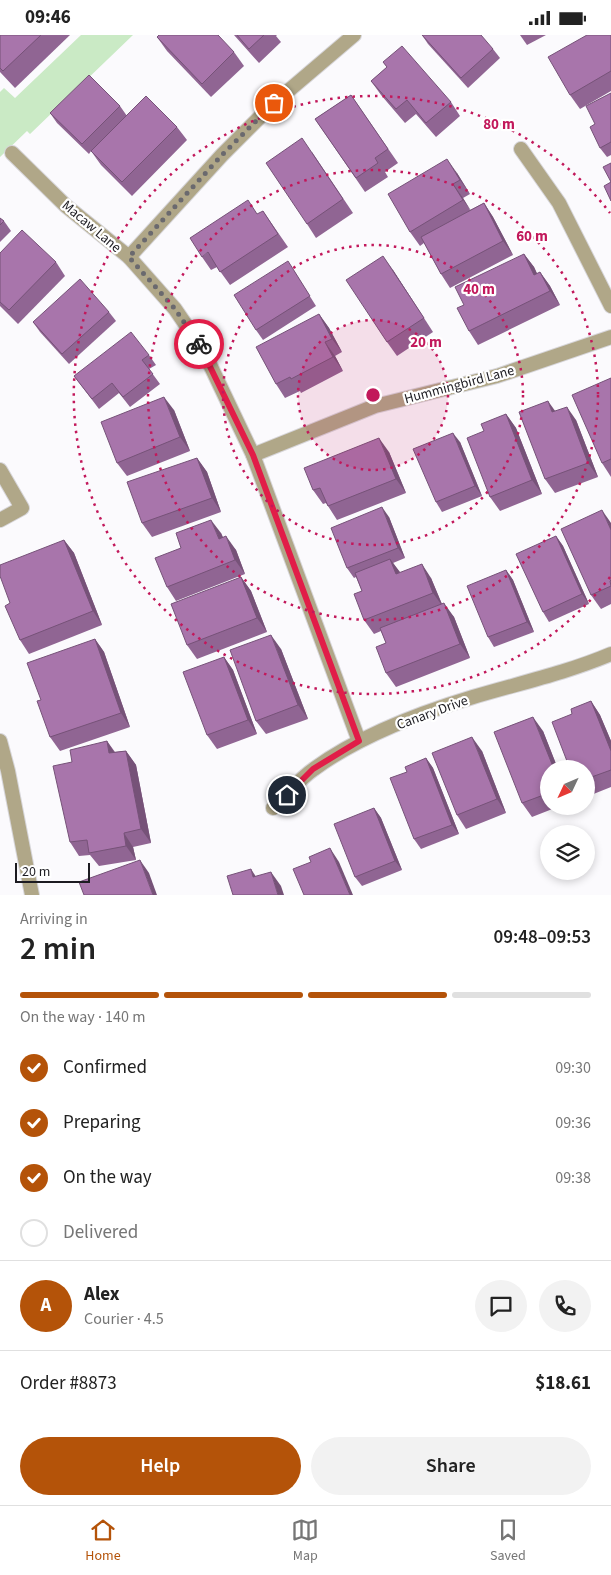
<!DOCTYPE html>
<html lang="en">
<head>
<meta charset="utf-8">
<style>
	:root { --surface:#fff; --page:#f2f2f2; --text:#222; --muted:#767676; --line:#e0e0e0; --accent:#b45309 }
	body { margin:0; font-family:"Source Sans 3",sans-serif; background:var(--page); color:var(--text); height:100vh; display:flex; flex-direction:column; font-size:19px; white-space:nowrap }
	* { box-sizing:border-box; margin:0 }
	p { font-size:16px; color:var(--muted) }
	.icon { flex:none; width:28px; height:28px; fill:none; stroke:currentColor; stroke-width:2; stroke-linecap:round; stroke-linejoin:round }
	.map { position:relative; height:860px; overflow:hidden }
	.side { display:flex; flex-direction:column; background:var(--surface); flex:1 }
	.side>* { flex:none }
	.needle { width:32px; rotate:226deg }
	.tools { position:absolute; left:540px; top:725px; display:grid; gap:10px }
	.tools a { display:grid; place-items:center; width:55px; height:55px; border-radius:50%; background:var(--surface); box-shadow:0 2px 8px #0003; font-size:25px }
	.scale { position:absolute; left:15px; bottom:12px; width:75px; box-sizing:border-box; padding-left:5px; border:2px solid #1c1b21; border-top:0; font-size:14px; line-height:18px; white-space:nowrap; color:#1c1b21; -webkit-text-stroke:4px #fff; paint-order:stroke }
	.pin { position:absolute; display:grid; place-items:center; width:42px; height:42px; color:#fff; margin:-21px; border:2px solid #fff; border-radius:50%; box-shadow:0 1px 5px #0007 }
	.courier { position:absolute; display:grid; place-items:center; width:50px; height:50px; margin:-25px; border:4px solid #e11d48; border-radius:50%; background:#fff; color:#222; box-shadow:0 1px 6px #0007 }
	.summary em { font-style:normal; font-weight:600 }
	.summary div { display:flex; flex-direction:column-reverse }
	.summary { display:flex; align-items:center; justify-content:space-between; height:85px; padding:0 20px }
	h1 { font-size:32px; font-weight:600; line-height:38px }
	.bar { display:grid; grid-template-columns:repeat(4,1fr); gap:8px 5px; align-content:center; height:60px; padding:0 20px }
	.bar i { height:6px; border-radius:4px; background:var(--line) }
	.bar .current { background:var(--accent) }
	.bar p { grid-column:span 4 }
	.line { display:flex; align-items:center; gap:12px; padding:0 20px; border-top:1px solid var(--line) }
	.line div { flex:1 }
	.round { display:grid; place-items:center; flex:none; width:52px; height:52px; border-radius:26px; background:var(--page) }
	ol { padding:0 20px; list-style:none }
	li { display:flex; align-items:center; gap:15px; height:55px }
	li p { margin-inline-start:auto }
	li .icon { padding:5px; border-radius:50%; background:var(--accent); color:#fff; stroke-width:4 }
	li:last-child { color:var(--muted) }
	li i { width:28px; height:28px; border:2px solid var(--line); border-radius:50% }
	.action { display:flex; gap:10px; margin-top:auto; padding:10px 20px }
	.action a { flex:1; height:58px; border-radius:30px; background:var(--accent); color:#fff; font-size:20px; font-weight:600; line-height:58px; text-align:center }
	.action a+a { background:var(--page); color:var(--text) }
	.status { display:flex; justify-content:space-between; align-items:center; height:35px; padding:0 25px; background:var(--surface); direction:ltr }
	.status svg { height:14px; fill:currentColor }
	.menu { display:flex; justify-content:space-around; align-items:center; height:70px; border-top:1px solid var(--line); background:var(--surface); font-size:14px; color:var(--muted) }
	.menu a { display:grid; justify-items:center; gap:2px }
	.menu .current { color:var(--accent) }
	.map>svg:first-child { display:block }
	.green { fill:#caeac5 }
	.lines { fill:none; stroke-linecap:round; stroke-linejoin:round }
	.service-casing { stroke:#d7d6da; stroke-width:16 }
	.minor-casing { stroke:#d7d6da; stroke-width:16 }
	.service { stroke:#b0a788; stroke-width:14 }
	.minor { stroke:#b0a788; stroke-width:14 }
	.wall { fill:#906593 }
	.shaded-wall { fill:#765278 }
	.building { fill:#a875ab; stroke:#765278 }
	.done { stroke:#6a696e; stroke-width:5; stroke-dasharray:0 9 }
	.route { stroke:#e11d48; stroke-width:6 }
	.ring { fill:none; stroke:#c2185b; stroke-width:2.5; stroke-dasharray:2.5 5 }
	.labels { text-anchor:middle; stroke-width:4.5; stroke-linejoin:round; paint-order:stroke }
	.street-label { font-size:14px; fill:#1c1b21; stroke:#fff }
	.centre { fill:#c2185b; stroke:#fff; stroke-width:2.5 }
	.ring-label { font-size:15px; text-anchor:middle; font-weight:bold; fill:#c2185b; stroke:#fff; stroke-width:4.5; stroke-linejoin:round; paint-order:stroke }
</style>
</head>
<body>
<div class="status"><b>09:46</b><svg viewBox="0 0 49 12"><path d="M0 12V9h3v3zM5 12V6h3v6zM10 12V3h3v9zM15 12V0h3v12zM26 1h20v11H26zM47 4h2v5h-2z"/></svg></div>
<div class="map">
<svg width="611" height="860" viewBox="0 0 611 860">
	<rect width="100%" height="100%" fill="#fbfafd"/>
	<path class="green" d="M81,0H133L30,99L27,96L0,122V57L4,53L15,63Z"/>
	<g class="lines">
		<g class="service-casing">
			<path id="service" d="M0,435L22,473L0,485"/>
		</g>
		<g class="minor-casing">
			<g id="minor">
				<path d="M521,114L559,168L611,271"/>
				<path d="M12,118L66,171L129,222L175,274L203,315L253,420L359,706"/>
				<path d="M129,222L222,120L274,68L354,0"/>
				<path d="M253,420L375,371L497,341L611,302"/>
				<path d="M0,706L8,736L32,860"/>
				<path d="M273,773C287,760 299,744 314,734C359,701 420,678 473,662C520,648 566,638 611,619"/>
			</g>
		</g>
		<use href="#service" class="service"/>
		<use href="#minor" class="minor"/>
	</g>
	<g class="wall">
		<path d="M0,0H70L15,53L0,37Z"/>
		<path d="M234,0H277L276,1L281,7L259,28Z"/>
		<path d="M422,0L493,14L500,23L468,53L428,9Z"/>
		<path d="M520,0H546L527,10Z"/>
		<path d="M611,0V56L580,74L570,60Z"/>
		<path d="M157,2L234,17L244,31L211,62L167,16Z"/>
		<path d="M383,27L451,67L460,81L436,102L416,79L405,88L381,60L371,46L387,32Z"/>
		<path d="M611,58V120L607,122L600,113Z"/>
		<path d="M351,60L398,128L385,137L388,142L365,157L315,84Z"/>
		<path d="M120,71L127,81L177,92L187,105L132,161L101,130L91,116L89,119L57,88L50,78Z"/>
		<path d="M312,117L353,178L316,203L307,189Z"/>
		<path d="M457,138L470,159L463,163L470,175L484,168L493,182L513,220L450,253L441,239L424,208L420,211L410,197Z"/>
		<path d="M263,176L288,212L230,250L217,232L211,235L202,222Z"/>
		<path d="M0,183L4,186L11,196L0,207Z"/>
		<path d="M0,218L56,227L65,241L18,289L0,271Z"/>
		<path d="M524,219L534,232L537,239L540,237L550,251L560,270L478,310L469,296L464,270Z"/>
		<path d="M393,235L433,297L397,321L387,307Z"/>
		<path d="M294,236L316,271L263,305L256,295Z"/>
		<path d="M109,277L116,286L69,329L40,297L33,287Z"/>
		<path d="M319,279L329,293L342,317L335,321L343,336L301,358L300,356L285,363L276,349Z"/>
		<path d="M149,320L156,330L149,334L160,349L130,372L119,358L99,374L74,341Z"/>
		<path d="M611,343V442L602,428Z"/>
		<path d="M174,375L190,416L127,441L117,428Z"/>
		<path d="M555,376L576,385L598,442L555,458L545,444Z"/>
		<path d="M506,379L516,393L542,459L500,476L490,462L484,396Z"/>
		<path d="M460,407L482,461L442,477L436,467Z"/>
		<path d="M389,417L406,458L337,485L328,471L326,468L323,469L313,455Z"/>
		<path d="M197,423L207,437L221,477L152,502L142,488Z"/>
		<path d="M389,482L405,523L393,528L400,538L431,543L442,569L454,582L470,623L396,652L386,638V608L381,596L374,599L364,585L362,556L356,542L354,543L347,533Z"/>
		<path d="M611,488V569L601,574L591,560Z"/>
		<path d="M221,498L223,502L236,515L245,539L176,566L167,552Z"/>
		<path d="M556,501L563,511L589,569L549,587L543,577Z"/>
		<path d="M64,505L74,518L102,590L29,619L20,605L10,568Z"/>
		<path d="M506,535L513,545L534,597L494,612L488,602Z"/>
		<path d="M241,542L251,556L267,597L197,624L187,610Z"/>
		<path d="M95,604L104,617L130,692L60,716L50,702L41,665Z"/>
		<path d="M281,614L308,684L266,699L256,686Z"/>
		<path d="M224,622L233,635L257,699L217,714L207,700Z"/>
		<path d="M591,666L600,680L611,706V752L586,762V734L572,679Z"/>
		<path d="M543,696L558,734H549V771H560L532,782L522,768Z"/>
		<path d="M107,706L115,717L126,716L136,730L151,808L133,812L136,825L99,831L90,820L79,821L70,807L72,727Z"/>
		<path d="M482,716L506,778L466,794L457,780Z"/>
		<path d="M426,723L433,733L459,799L421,814L414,804L407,737Z"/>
		<path d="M374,773L381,783L402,835L362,851L355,842Z"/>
	</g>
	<g class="shaded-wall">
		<path d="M447,124L457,138L470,159L460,145Z"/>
		<path d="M453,149L463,163L473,179L463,165Z"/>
		<path d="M484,168L493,182L513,220L503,206Z"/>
		<path d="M524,219L534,232L544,253L534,240Z"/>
		<path d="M383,221L393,235L433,297L424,283Z"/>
		<path d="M540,237L550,251L560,270L550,256Z"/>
		<path d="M319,279L329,293L342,317L332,304Z"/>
		<path d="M325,307L335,321L343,336L333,322Z"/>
		<path d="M164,362L174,375L190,416L180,402Z"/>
		<path d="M548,366L558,380L552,377Z"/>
		<path d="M567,372L576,385L598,442L588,428Z"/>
		<path d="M506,379L516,393L542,459L532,445Z"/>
		<path d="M453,398L460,407L482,461L475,451Z"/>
		<path d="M379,403L389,417L406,458L396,444Z"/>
		<path d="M197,423L207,437L221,477L212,463Z"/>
		<path d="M382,472L389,482L405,523L398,513Z"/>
		<path d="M602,475L611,488V495Z"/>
		<path d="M211,485L221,498L228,517L219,504Z"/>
		<path d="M226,501L236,515L245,539L235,525Z"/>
		<path d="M556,501L563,511L589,569L582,559Z"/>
		<path d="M64,505L74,518L102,590L93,576Z"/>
		<path d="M390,524L400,537L396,539Z"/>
		<path d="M422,529L431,543L443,572L433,558Z"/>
		<path d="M506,535L513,545L534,597L527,587Z"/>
		<path d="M241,542L251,556L267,597L257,583Z"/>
		<path d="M444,568L454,582L470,623L460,609Z"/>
		<path d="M271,600L281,614L308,684L298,670Z"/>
		<path d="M95,604L104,617L130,692L121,678Z"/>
		<path d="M224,622L233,635L257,699L248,685Z"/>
		<path d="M591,666L600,680L611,706V716Z"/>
		<path d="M533,682L543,696L558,734H554Z"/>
		<path d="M472,702L482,716L506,778L497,764Z"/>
		<path d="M107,706L116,720L109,718Z"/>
		<path d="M126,716L136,730L151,808L141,794Z"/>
		<path d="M426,723L433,733L459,799L452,790Z"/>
		<path d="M374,773L381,783L402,835L395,826Z"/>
		<path d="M124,798L133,812L136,825L126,811Z"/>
		<path d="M330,813L339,827L353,860H350Z"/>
		<path d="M140,825L149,838L157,860H153Z"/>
		<path d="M251,834L260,848L253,842Z"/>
		<path d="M271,837L281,851L284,860H278Z"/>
	</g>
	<g class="building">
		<path d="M0,0H41L3,36L0,33Z"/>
		<path d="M159,0H218L234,17L202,49L157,2Z"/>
		<path d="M237,0H264L249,14Z"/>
		<path d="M422,0H481L493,14L461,43Z"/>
		<path d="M587,0H611V36L570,60L548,22Z"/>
		<path d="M402,11L451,67L426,88L407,65L396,74L371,46L387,32L383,27Z"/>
		<path d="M89,40L120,71L82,109L50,78Z"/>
		<path d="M611,58V107L600,113L590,92L595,89L586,71Z"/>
		<path d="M351,60L388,114L375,123L378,128L356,143L315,84Z"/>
		<path d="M146,61L177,92L122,147L91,116Z"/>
		<path d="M302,103L343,164L307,189L266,128Z"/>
		<path d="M447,124L460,145L453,149L463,165L410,197L388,159Z"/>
		<path d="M611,128V147L603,132Z"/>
		<path d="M611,147V166L604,151Z"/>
		<path d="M248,165L257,179L263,176L278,199L220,237L208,217L202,222L190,203Z"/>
		<path d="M484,168L503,206L441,239L421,202Z"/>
		<path d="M0,183L4,186L0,190Z"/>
		<path d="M22,195L56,227L9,275L0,267V218Z"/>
		<path d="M524,219L534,240L540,237L550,256L469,296L457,273L464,270L455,252Z"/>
		<path d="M383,221L424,283L387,307L346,245Z"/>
		<path d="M288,226L310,261L256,295L234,260Z"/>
		<path d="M80,244L109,277L62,319L33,287Z"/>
		<path d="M319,279L332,304L325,307L333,322L291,344L290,342L276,349L256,312Z"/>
		<path d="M131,297L149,320L142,325L153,339L123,362L112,348L92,364L74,341Z"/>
		<path d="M611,343V424L602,428L572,360Z"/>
		<path d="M164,362L180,402L117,428L101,387Z"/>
		<path d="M548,366L552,377L567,372L588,428L545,444L519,377Z"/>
		<path d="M506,379L532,445L490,462L467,403L484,396L481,389Z"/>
		<path d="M453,398L475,451L436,467L413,414Z"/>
		<path d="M379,403L396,444L328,471L320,453L313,455L304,433Z"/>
		<path d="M197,423L212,463L142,488L127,447Z"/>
		<path d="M382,472L398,513L347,533L331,493Z"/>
		<path d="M602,475L611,495V545L610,546L611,551L591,560L561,494Z"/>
		<path d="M211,485L219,504L226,501L235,525L167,552L155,523L181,513L176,498Z"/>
		<path d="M556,501L582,559L543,577L516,519Z"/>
		<path d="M64,505L93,576L20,605L5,571L10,568L0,541V530Z"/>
		<path d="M390,524L396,539L422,529L433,558L364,585L354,559L362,556L355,538Z"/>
		<path d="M506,535L527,587L488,602L467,551Z"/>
		<path d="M241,542L257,583L187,610L171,569Z"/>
		<path d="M444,568L460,609L386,638L376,612L386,608L380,593Z"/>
		<path d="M271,600L298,670L256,686L230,615Z"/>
		<path d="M95,604L121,678L50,702L37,666L41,665L27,628Z"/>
		<path d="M224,622L248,685L207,700L183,637Z"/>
		<path d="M591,666L611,716V735L586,744V734H570L552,687L572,679L571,674Z"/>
		<path d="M533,682L554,734H549V758L522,768L494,697Z"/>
		<path d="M472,702L497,764L457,780L432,718Z"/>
		<path d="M107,706L109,718L126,716L141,794L124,798L126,811L89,818L87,805L70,807L53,731L72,727L70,715Z"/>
		<path d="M426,723L452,790L414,804L390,743L407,737L405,732Z"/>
		<path d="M374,773L395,826L355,842L334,789Z"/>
		<path d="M330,813L350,860H304L293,834L311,827L309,822Z"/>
		<path d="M140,825L153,860H84L79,847Z"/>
		<path d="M251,834L253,842L271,837L278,860H233L227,841Z"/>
	</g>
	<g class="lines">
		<path class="done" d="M199,309L175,274L129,222L222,120L274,68"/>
		<path class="route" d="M199,309L253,420L359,706L313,734L287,760"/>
	</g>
	<circle cx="373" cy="360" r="75" fill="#c2185b" fill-opacity=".12"/>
	<g class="ring">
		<circle cx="373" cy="360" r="75"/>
		<circle cx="373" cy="360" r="150"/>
		<circle cx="373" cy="360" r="225"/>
		<path d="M610 542A299 299 0 1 1 610 178"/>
	</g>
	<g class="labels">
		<g class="street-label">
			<text transform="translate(92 191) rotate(40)" y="5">Macaw Lane</text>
			<text transform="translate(459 349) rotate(-15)" y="5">Hummingbird Lane</text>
			<text transform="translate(432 677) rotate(-20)" y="5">Canary Drive</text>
		</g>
	</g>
	<circle cx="373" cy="360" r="8" class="centre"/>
	<g class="ring-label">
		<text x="499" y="94">80 m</text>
		<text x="532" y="206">60 m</text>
		<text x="479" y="259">40 m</text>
		<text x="426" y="312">20 m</text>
	</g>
</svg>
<div class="tools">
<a><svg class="needle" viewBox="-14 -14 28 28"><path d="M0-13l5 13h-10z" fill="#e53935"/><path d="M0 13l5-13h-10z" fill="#767676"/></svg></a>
<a><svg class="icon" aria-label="layers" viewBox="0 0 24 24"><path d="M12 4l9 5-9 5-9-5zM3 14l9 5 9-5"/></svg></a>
</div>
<div class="scale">20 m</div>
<div class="pin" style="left:274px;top:68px;background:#ea580c"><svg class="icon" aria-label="bag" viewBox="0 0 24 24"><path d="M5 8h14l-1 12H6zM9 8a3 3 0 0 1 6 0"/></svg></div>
<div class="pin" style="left:287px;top:760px;background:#1f2937"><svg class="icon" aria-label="home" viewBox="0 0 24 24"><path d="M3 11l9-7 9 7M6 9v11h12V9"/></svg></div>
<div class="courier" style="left:199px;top:309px"><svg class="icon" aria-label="bike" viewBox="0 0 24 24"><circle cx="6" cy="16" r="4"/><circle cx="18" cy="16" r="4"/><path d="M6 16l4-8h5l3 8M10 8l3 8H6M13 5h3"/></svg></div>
</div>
<section class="side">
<div class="summary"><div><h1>2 min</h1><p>Arriving in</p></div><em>09:48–09:53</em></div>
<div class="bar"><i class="current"></i><i class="current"></i><i class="current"></i><i></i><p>On the way · 140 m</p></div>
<ol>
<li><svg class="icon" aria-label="check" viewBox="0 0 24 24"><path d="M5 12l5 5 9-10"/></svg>Confirmed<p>09:30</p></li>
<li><svg class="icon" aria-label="check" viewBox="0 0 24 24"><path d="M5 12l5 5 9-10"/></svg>Preparing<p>09:36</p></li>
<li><svg class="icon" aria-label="check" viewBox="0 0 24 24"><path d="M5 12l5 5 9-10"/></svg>On the way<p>09:38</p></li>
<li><i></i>Delivered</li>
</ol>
<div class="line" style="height:90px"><b class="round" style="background:var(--accent);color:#fff">A</b><div><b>Alex</b><p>Courier · 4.5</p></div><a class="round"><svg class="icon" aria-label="chat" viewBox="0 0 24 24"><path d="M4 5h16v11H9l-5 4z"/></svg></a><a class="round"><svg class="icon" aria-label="phone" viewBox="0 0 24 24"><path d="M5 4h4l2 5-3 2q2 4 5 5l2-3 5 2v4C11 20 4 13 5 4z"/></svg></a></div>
<div class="line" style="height:65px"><div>Order #8873</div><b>$18.61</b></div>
<div class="action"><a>Help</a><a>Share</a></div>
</section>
<nav class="menu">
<a class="current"><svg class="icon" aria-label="home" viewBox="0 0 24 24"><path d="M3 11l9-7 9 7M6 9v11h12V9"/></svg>Home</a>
<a><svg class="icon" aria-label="map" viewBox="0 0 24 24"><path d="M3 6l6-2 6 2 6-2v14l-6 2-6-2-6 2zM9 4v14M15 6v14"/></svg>Map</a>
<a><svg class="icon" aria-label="saved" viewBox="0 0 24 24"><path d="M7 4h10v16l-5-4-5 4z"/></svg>Saved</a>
</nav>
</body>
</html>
